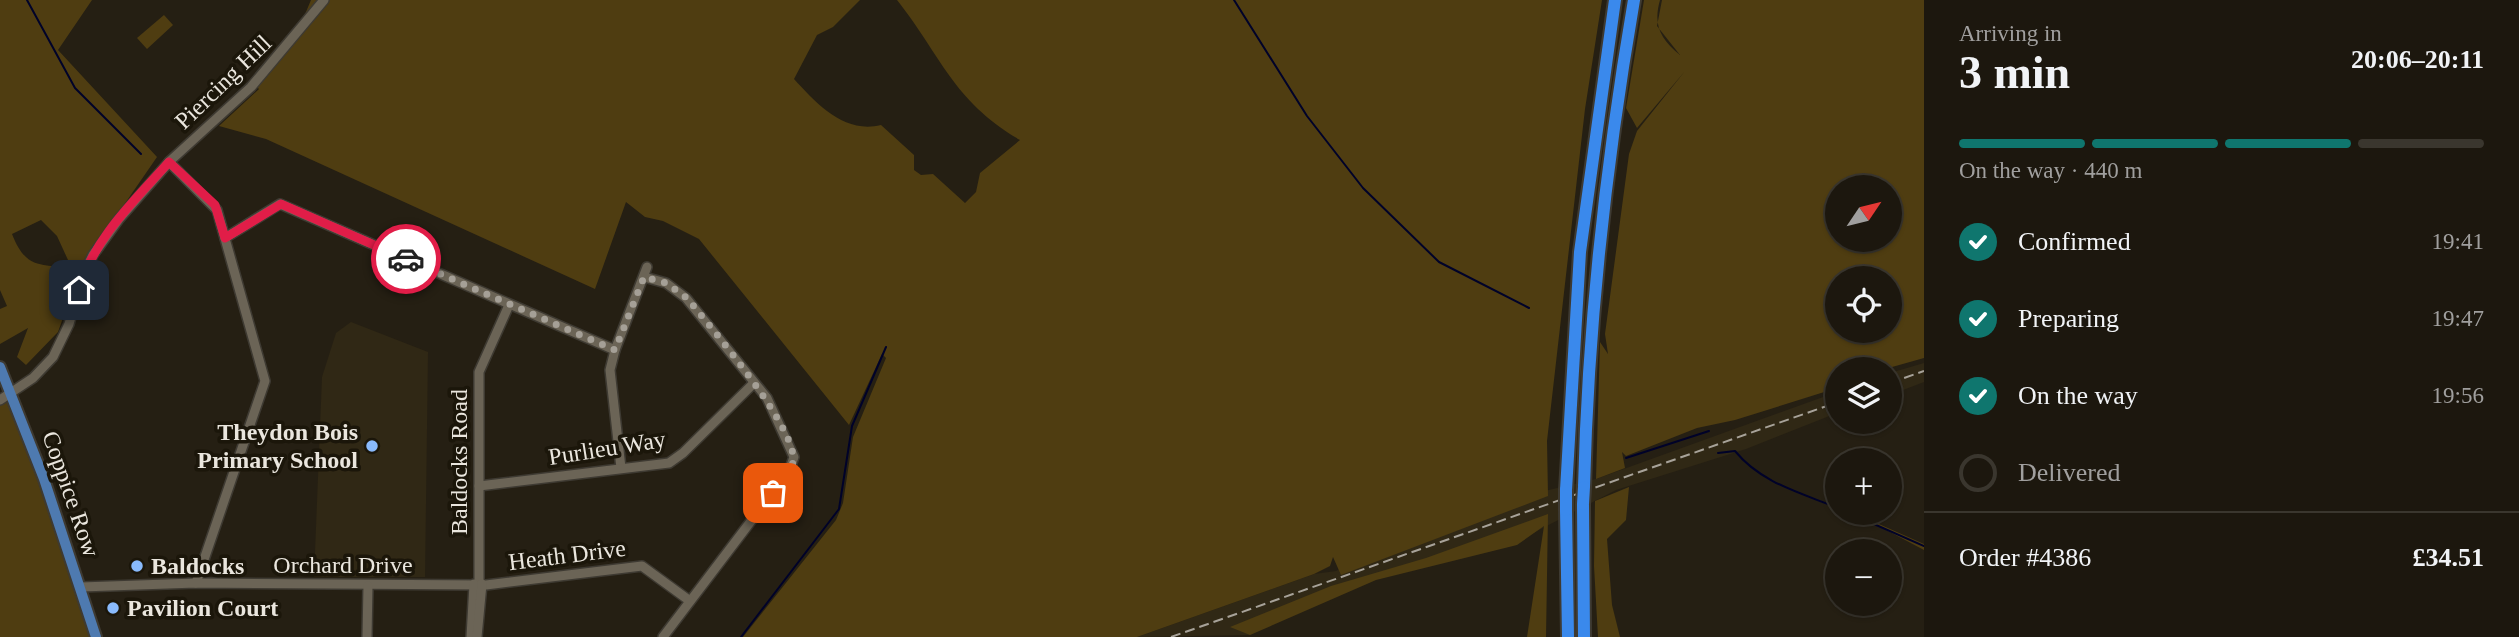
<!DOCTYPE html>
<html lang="en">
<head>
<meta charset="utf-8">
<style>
	:root { --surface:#1c170e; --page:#252017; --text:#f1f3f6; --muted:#a09f9e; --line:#3a362e; --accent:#0f766e }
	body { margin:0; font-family:Georgia,serif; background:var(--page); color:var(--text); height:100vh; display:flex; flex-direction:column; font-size:26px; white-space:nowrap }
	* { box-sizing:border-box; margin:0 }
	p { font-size:23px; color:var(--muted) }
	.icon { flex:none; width:38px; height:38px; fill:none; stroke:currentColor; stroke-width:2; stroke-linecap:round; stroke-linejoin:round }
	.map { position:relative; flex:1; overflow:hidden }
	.panel { display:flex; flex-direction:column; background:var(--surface); width:595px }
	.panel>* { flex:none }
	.needle { width:46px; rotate:55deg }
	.fabs { position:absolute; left:1825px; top:175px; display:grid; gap:14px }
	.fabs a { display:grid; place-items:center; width:77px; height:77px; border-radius:50%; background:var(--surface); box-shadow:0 2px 5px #0004,0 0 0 2px var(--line); font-size:35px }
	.pin { position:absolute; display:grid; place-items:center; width:60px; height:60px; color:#fff; margin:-30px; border-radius:14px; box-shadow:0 4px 10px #0006 }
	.courier { position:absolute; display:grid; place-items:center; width:70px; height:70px; margin:-35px; border:5px solid #e11d48; border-radius:50%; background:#fff; color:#222; box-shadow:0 2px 9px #0007 }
	.head em { font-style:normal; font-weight:700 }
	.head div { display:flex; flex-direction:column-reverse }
	.head { display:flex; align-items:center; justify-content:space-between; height:119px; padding:0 35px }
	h1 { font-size:46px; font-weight:700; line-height:52px }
	.bar { display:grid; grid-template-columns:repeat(4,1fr); gap:10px 7px; align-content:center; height:84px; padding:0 35px }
	.bar i { height:9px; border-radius:5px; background:var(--line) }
	.bar .selected { background:var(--accent) }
	.bar p { grid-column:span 4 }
	.line { display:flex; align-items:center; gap:18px; padding:0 35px; border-top:2px solid var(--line) }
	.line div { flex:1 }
	ol { padding:0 35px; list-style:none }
	li { display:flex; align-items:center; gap:21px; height:77px }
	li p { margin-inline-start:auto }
	li .icon { padding:7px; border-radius:50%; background:var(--accent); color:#fff; stroke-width:4 }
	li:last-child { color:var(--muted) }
	li i { width:38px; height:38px; border:4px solid var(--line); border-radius:50% }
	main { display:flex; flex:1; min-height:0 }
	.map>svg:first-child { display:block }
	.built { fill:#302815 }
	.green { fill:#4f3d11; fill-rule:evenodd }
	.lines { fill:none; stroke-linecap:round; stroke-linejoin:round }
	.stream { stroke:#000229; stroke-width:2 }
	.minor-casing { stroke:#3e3a32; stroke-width:12 }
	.major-casing { stroke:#3e3a32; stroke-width:14 }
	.highway-casing { stroke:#3e3a32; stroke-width:16 }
	.minor { stroke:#6b6456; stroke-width:9 }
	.major { stroke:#4e7ab0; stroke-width:10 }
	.highway { stroke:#3a89ec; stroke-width:12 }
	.rail { stroke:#a7a299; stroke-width:2; stroke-dasharray:10 5; stroke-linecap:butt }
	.highway-bridge-casing { stroke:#3e3a32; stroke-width:16; stroke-linecap:butt }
	.highway-bridge { stroke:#3a89ec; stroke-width:12 }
	.done { stroke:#a5a097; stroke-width:7; stroke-dasharray:0 12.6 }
	.route { stroke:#e11d48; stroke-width:9 }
	.poi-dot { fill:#89bafc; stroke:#1b160a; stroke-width:2.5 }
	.labels { text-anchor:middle; stroke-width:7; stroke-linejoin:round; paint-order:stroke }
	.street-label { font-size:24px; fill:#eae6de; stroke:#1b160a }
	.poi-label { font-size:24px; font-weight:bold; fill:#eae6de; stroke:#1b160a; text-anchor:start }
</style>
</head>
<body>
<main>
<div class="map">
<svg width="1924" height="637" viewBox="0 0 1924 637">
	<rect width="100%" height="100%" fill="#251f13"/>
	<g class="built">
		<path d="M351,322L428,352L425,577H314L322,377L336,333Z"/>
		<path d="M1924,363V382L1890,395V373Z"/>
		<path d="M1837,392V413L1746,449L1616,490L1516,542L1347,586L1250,635L1137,637L1314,574L1336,571L1359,558L1519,497L1596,479Z"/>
	</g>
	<g class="green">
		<path d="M0,0H92L58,50L157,157L79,270L68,260L57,236L41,220L12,234C29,278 48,257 78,275L58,332L26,365L17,357L28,328L0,344V309L7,306L0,290Z"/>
		<path d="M311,0H860L833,27L817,35L794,79C817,104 844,134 881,125L914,155V170L921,175L933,174L965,203L976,192L980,173L1020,140C953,101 942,57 897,0H1602L1585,109L1547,441L1548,496L1341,575L1333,557L1330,566L1314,574L1137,637H743L836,520L843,503L853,437L886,358L882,354L849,425L699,239L663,221L645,217L626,202L595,289L266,139L219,126L259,89L256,86L303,19Z"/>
		<path d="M1644,0H1660C1653,25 1660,38 1680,55L1657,26L1662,0H1924V358L1885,369H1838L1837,388L1735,420L1697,428L1626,456L1622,452L1625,468L1596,479L1600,342L1608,354L1605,334L1629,154L1637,131L1685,71L1637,128L1626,108ZM1838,187H1890V240H1838ZM1838,278H1890V331H1838Z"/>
		<path d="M164,15L173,25L147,49L137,38Z"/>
		<path d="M5,400H9L41,482L92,637H0V405Z"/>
		<path d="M1629,487L1626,520L1607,539L1612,605L1620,637H1598L1594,566L1595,501Z"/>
		<path d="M1854,513L1924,544V550Z"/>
		<path d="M1548,514L1546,637H1527L1544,526L1517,545L1376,580L1250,635L1230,627L1331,586L1426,558Z"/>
	</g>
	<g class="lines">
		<g class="stream">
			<path d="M27,0L75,88L141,154"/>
			<path d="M1234,0L1307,116L1363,188L1439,262L1529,308"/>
			<path d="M1718,453L1735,451C1761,483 1801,493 1838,508"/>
			<path d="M1626,458L1709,431"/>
			<path d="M1849,513L1924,546"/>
			<path d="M741,637L839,509L852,426L886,347"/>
		</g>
		<g class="minor-casing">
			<g id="minor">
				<path d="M169,162L217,210L265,381L196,583"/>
				<path d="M225,238L280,204L615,350"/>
				<path d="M644,277L666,283L686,298L767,398L794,457L789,471L663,637"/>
				<path d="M0,400L33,378L53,357L69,324L83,275L93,255L119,219L170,161L251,87L324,0"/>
				<path d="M621,468L610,370L615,350L647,267"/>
				<path d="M479,486L669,463L683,453L754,383"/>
				<path d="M479,584V372L509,305"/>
				<path d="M81,587L196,583L486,585L642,566L690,601"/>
				<path d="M367,637L368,586"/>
				<path d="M471,637L474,584"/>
				<path d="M477,637L482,584"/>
			</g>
		</g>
		<g class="major-casing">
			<path id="major" d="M0,367L44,479L96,637"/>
		</g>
		<g class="highway-casing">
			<g id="highway">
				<path d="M1584,487C1588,323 1606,162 1634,0"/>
				<path d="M1566,490L1580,252L1615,0"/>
				<path d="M1583,504L1584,637"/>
				<path d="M1566,510L1568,637"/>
			</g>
		</g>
		<use href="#minor" class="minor"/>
		<use href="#major" class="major"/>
		<use href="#highway" class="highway"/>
		<g class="rail">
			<path d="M1890,383L1924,371"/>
			<path d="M1171,637L1838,402"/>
		</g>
		<g class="highway-bridge-casing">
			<g id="highway-bridge">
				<path d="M1583,504L1584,487"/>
				<path d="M1566,510V490"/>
			</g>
		</g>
		<use href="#highway-bridge" class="highway-bridge"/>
	</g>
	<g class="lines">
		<path class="done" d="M406,259L615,350L644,277L666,283L687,298C709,325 798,429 793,461C792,473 780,484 773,493"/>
		<path class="route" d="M79,290C93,239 135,200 169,162L215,205L225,238L281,204L406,259"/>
	</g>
	<g class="poi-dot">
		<circle cx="372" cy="446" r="7"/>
		<circle cx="137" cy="566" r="7"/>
		<circle cx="113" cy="608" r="7"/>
	</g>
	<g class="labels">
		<g class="street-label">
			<text transform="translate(223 82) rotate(-44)" y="8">Piercing Hill</text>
			<text transform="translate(607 448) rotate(-9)" y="8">Purlieu Way</text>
			<text transform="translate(459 462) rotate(-90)" y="8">Baldocks Road</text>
			<text transform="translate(71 494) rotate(71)" y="8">Coppice Row</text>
			<text transform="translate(567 555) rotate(-7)" y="8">Heath Drive</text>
			<text x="343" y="573">Orchard Drive</text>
		</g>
		<g class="poi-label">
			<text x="358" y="440" text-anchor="end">Theydon Bois<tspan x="358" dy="28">Primary School</tspan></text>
			<text x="151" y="574">Baldocks</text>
			<text x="127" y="616">Pavilion Court</text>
		</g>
	</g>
</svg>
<div class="fabs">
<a><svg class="needle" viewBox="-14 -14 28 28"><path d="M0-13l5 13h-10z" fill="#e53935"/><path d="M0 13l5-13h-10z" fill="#a09f9e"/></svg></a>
<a><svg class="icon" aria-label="locate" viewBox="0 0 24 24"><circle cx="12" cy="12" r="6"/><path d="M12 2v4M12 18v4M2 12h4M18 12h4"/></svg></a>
<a><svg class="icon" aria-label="layers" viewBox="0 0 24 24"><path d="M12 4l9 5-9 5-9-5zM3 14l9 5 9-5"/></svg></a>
<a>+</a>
<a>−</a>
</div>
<div class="pin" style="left:773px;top:493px;background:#ea580c"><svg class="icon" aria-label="bag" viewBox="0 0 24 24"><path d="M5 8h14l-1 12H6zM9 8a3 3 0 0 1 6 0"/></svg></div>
<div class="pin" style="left:79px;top:290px;background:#1f2937"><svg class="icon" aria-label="home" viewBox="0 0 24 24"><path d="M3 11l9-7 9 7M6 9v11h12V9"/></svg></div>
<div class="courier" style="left:406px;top:259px"><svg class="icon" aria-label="car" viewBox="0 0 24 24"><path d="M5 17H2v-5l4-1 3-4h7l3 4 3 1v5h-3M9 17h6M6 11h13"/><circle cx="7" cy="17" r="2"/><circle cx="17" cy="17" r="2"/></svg></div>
</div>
<section class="panel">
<div class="head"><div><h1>3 min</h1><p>Arriving in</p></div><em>20:06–20:11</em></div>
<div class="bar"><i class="selected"></i><i class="selected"></i><i class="selected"></i><i></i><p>On the way · 440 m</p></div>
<ol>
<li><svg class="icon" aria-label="check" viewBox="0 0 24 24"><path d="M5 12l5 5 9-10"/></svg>Confirmed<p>19:41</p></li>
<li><svg class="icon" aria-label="check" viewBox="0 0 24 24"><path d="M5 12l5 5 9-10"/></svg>Preparing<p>19:47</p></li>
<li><svg class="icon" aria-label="check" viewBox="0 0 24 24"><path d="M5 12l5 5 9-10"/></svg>On the way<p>19:56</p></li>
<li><i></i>Delivered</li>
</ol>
<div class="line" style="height:91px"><div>Order #4386</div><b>£34.51</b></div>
</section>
</main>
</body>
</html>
